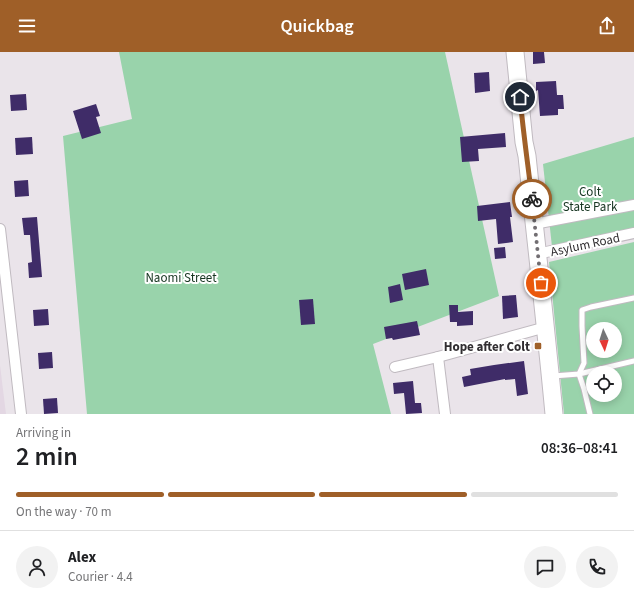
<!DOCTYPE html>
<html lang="en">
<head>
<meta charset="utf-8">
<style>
	:root { --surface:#fff; --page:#f2f2f2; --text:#202124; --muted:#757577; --line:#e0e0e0; --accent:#9f5f28 }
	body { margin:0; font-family:"Source Sans 3",sans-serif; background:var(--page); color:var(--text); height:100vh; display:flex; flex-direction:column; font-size:15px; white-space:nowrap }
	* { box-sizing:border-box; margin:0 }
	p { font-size:13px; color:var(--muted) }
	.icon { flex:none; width:22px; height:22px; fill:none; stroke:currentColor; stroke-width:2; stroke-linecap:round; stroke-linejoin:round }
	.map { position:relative; height:362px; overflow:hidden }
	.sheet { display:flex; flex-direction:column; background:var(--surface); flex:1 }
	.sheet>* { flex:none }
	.needle { width:26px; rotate:176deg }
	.fabs { position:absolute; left:586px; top:270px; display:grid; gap:8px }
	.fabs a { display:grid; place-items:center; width:36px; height:36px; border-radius:50%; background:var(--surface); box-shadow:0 2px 10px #0003; font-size:20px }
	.pin { position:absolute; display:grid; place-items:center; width:34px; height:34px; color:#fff; margin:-17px; border:2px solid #fff; border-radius:50%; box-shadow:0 1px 4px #0007 }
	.courier { position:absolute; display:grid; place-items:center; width:40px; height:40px; margin:-20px; border:3px solid #9f5f28; border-radius:50%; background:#fff; color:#222; box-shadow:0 1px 5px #0007 }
	.head em { font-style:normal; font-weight:600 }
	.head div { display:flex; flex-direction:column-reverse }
	.head { display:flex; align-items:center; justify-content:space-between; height:68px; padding:0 16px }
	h1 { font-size:26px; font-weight:600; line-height:30px }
	.bar { display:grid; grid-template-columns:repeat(4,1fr); gap:6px 4px; align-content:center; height:48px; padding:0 16px }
	.bar i { height:5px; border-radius:3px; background:var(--line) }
	.bar .selected { background:var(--accent) }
	.bar p { grid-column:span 4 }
	.line { display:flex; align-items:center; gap:10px; padding:0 16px; border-top:1px solid var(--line) }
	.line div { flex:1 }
	.round { display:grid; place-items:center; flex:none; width:42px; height:42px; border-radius:21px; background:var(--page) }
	header { display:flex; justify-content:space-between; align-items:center; height:52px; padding:0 16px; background:var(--accent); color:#fff; font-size:18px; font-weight:600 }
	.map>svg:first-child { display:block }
	.built { fill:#e3d7e3 }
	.green { fill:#99d3ab; fill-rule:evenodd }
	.building { fill:#3f2c68 }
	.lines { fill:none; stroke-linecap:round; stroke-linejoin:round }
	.lane-casing { stroke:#c0bac0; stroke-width:7 }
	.street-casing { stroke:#c0bac0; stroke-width:12 }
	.primary-casing { stroke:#c0bac0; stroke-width:19 }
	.lane { stroke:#fff; stroke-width:5 }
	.street { stroke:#fff; stroke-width:10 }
	.primary { stroke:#fff; stroke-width:17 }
	.done { stroke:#726e72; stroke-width:4; stroke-dasharray:0 7.2 }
	.route { stroke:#9f5f28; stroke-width:5 }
	.poi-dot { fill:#9f5f28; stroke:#fff; stroke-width:1.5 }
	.labels { text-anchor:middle; stroke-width:4; stroke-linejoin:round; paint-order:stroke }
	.park-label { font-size:13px; fill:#163521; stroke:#fff }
	.street-label { font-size:13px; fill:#312e31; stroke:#fff }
	.poi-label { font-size:13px; font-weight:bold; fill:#312e31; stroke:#fff; text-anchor:end }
</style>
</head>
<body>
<header><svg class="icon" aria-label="menu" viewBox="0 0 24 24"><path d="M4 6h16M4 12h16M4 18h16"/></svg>Quickbag<svg class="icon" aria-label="share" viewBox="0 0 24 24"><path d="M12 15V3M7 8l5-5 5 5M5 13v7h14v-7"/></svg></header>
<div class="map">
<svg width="634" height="362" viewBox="0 0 634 362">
	<rect width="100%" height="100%" fill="#eae4ea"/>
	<path class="built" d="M0,313L6,362H0Z"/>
	<g class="green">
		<path d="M119,0H445L499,244L373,292L391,362H87L63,84L132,67Z"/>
		<path d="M634,85V184L553,204L543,112Z"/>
		<path d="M634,190V362H564L549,210ZM593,277H615V299H593ZM593,321H615V343H593Z"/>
	</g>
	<g class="building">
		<path d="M533,0H544L545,11L533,12Z"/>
		<path d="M489,20L490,39L475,41L474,21Z"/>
		<path d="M556,29L557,43H563L564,57H558V63L540,64L538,38L536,39V30Z"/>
		<path d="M26,42L27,58L11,59L10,43Z"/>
		<path d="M96,52L100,64L96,65L101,81L82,87L73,59Z"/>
		<path d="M505,81L506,95L478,97L479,109L462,110L460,85Z"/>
		<path d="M32,85L33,102L16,103L15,86Z"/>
		<path d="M28,128L29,144L15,145L14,129Z"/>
		<path d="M510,150L512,165H510L513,190L498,192L496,167L478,169L477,154Z"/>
		<path d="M37,165L42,225L29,226L28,211L32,210L30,183H24L22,166Z"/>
		<path d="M505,195L506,206L495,207L494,196Z"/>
		<path d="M426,217L429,233L405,238L402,222Z"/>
		<path d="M400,232L403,248L390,251L388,235Z"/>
		<path d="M516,243L518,265L503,267L502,244Z"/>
		<path d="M313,247L315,272L301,273L299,248Z"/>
		<path d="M449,253H458V260L473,259V273L457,274V270H450Z"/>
		<path d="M48,257L49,273L34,274L33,258Z"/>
		<path d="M417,269L420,283L393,288L392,286L386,287L384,275Z"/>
		<path d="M52,300L53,316L39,317L38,301Z"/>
		<path d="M524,309L528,342L517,344L515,327L505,328V327L464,335L462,325L471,323L470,317L494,313Z"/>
		<path d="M413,329L415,351H421L422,361L406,362L404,341L394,342L393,331Z"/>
		<path d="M57,346L58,361L44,362L43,347Z"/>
	</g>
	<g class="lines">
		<g class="lane-casing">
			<g id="lane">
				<path d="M553,324L579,322L634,309"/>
				<path d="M590,362L584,337L579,322L584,311L582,274V258L591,255L634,246"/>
			</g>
		</g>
		<g class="street-casing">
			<g id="street">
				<path d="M534,172L634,153"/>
				<path d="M0,177L21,362"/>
				<path d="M537,202L634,181"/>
				<path d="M438,305L445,362"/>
				<path d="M395,315L438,305L546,275"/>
			</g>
		</g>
		<g class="primary-casing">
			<path id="primary" d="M515,0L524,90L527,104C536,190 546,276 554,362"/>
		</g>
		<use href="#lane" class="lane"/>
		<use href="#street" class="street"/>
		<use href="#primary" class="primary"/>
	</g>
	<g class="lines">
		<path class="done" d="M532,147L541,231"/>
		<path class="route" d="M520,45C523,79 528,113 532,147"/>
	</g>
	<rect class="poi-dot" x="534" y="290" width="8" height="8" rx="2"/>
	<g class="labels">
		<g class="park-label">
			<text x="590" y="144">Colt<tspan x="590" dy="15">State Park</tspan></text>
			<text x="181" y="230">Naomi Street</text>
		</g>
		<g class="street-label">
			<text transform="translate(585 192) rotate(-12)" y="5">Asylum Road</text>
		</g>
		<g class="poi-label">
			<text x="530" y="299">Hope after Colt</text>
		</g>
	</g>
</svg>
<div class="fabs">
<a><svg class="needle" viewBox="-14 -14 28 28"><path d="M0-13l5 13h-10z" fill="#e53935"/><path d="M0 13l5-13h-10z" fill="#757577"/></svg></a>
<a><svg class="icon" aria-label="locate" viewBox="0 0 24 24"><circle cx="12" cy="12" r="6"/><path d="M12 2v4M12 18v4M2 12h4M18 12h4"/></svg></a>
</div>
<div class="pin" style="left:541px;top:231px;background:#ea580c"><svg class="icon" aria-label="bag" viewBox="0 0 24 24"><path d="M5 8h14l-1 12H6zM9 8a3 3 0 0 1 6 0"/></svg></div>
<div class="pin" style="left:520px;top:45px;background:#1f2937"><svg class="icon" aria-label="home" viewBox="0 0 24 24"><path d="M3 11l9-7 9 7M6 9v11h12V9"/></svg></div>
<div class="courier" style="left:532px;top:147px"><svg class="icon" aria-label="bike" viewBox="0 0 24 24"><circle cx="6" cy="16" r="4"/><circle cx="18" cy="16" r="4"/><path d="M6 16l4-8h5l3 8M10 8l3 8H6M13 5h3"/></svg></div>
</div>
<section class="sheet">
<div class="head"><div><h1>2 min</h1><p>Arriving in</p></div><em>08:36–08:41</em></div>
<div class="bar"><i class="selected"></i><i class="selected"></i><i class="selected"></i><i></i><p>On the way · 70 m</p></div>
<div class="line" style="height:72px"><a class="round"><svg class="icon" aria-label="person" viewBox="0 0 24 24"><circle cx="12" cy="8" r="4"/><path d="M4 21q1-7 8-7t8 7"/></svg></a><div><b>Alex</b><p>Courier · 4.4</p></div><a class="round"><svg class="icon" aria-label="chat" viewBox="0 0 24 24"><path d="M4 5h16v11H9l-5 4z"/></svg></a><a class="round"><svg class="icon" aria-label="phone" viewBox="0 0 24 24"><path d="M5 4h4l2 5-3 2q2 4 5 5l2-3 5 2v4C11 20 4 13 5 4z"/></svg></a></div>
</section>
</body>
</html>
